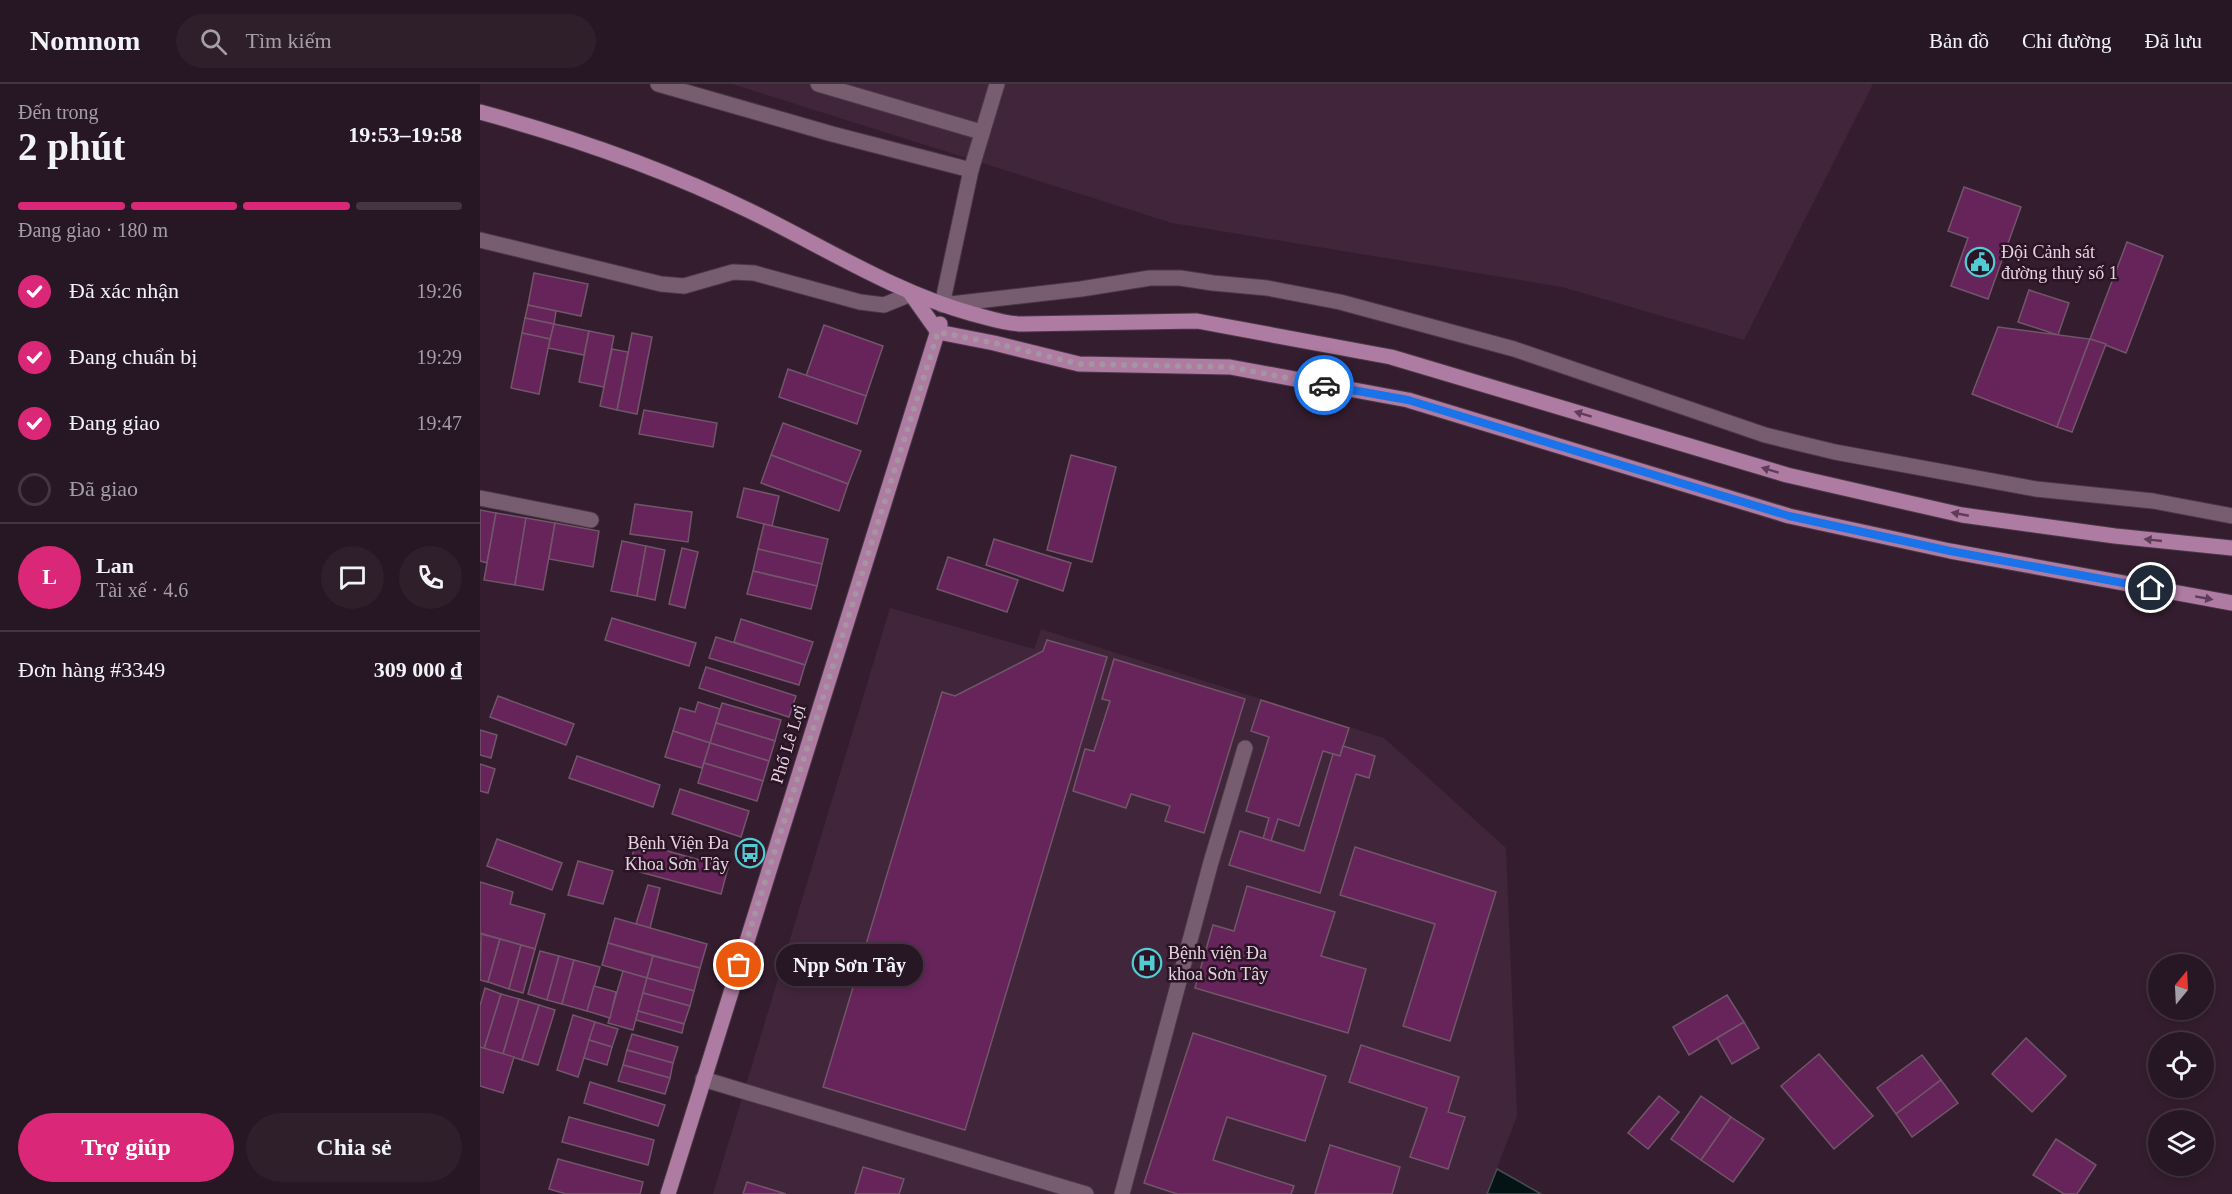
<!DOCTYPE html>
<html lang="vi">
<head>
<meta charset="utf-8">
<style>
	:root { --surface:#271623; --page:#2f1f2b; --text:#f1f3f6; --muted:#a49fa6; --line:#433541; --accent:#db2777 }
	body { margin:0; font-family:"Times New Roman",serif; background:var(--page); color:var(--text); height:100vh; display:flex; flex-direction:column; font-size:22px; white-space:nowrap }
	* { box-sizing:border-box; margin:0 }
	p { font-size:20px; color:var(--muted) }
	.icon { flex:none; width:33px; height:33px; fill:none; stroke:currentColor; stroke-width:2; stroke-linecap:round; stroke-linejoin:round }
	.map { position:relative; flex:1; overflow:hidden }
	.drawer { display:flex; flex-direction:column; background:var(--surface); width:480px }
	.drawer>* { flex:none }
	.needle { width:39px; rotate:18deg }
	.buttons { position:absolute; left:1668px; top:870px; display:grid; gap:12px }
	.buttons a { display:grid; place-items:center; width:66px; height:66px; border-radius:50%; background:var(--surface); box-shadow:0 3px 9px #0003,0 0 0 2px var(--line); font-size:30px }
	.pin { position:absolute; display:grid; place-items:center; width:51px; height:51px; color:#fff; margin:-26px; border:3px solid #fff; border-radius:50%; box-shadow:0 2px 6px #0007 }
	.courier { position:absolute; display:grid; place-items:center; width:60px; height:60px; margin:-30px; border:4px solid #1a73e8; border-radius:50%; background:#fff; color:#222; box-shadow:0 2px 8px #0007 }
	.bubble { position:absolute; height:42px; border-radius:21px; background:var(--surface); box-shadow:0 3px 9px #0003,0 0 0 2px var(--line); font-size:20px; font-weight:700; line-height:42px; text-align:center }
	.headline em { font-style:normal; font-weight:700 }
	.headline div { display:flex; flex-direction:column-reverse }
	.headline { display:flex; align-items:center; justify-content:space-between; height:102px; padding:0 18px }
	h1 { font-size:39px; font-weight:700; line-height:45px }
	.bar { display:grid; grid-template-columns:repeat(4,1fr); gap:9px 6px; align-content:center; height:72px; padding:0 18px }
	.bar i { height:8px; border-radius:4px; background:var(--line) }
	.bar .on { background:var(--accent) }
	.bar p { grid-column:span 4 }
	.line { display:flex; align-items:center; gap:15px; padding:0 18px; border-top:2px solid var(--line) }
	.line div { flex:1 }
	.round { display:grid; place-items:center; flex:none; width:63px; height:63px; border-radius:32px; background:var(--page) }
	ol { padding:0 18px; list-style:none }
	li { display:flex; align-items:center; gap:18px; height:66px }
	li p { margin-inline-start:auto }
	li .icon { padding:6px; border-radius:50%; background:var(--accent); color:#fff; stroke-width:4 }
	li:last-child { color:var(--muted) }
	li i { width:33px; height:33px; border:3px solid var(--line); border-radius:50% }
	.button { display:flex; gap:12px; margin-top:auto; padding:12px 18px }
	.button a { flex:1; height:69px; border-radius:36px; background:var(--accent); color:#fff; font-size:24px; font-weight:700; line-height:69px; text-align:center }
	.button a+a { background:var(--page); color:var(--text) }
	header { display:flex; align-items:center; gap:36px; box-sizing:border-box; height:84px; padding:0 30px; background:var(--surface); border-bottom:2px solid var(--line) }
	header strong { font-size:28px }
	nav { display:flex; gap:33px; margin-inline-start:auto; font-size:21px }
	.search { width:420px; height:54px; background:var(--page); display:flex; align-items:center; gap:15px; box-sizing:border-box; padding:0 21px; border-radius:33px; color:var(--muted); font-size:22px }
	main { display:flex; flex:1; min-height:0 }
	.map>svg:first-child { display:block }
	.built { fill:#41253b }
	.water { fill:#041415; stroke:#474e52; stroke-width:1.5 }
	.building { fill:#66245a; stroke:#71566a; stroke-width:1.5 }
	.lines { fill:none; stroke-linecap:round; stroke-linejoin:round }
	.minor-casing { stroke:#4b3847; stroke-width:17 }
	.major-casing { stroke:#4b3847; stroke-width:17 }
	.minor { stroke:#785d71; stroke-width:15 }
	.major { stroke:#ae7ba2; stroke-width:15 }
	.oneway { fill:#5f3d58 }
	.done { stroke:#a694a1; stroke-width:6; stroke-dasharray:0 10.8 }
	.route { stroke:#1a73e8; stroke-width:8 }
	.labels { text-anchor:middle; stroke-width:5; stroke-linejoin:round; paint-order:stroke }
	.poi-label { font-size:18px; fill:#e4d4df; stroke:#2a1426; text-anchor:start }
	.street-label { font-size:18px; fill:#e4d4df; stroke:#2a1426 }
</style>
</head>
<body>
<header>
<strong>Nomnom</strong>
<div class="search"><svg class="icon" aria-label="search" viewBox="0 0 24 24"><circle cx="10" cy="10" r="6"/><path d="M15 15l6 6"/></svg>Tìm kiếm</div>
<nav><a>Bản đồ</a><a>Chỉ đường</a><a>Đã lưu</a></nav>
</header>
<main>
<section class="drawer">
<div class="headline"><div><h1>2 phút</h1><p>Đến trong</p></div><em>19:53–19:58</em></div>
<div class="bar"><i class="on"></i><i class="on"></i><i class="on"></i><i></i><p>Đang giao · 180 m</p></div>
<ol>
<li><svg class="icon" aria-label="check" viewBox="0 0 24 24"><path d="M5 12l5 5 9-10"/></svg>Đã xác nhận<p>19:26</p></li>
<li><svg class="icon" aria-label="check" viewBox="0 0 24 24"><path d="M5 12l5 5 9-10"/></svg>Đang chuẩn bị<p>19:29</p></li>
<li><svg class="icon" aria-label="check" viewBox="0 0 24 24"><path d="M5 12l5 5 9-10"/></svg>Đang giao<p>19:47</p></li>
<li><i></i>Đã giao</li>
</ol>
<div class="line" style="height:108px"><b class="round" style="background:var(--accent);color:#fff">L</b><div><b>Lan</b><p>Tài xế · 4.6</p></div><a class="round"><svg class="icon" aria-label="chat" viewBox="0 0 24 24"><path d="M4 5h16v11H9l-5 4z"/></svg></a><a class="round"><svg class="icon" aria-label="phone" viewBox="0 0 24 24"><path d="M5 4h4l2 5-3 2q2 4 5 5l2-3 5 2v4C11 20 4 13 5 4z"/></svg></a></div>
<div class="line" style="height:78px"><div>Đơn hàng #3349</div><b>309 000 ₫</b></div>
<div class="button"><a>Trợ giúp</a><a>Chia sẻ</a></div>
</section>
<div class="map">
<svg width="1752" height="1110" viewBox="0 0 1752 1110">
	<rect width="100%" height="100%" fill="#341d2f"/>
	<g class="built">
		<path d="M252,0H1393L1264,256L1082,203L692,139Z"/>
		<path d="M410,524L554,565L561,545L904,654L1026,764L1037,1032L1007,1110H233Z"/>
	</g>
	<path class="water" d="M1017,1085L1061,1110H1007Z"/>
	<g class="building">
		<path d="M1484,103L1541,123L1508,215L1471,202L1488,154L1468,147Z"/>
		<path d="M1647,158L1683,172L1646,269L1610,255Z"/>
		<path d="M54,189L108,200L101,232L48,221Z"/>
		<path d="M1549,206L1589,219L1578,251L1538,238Z"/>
		<path d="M48,221L76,227L74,240L45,234Z"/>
		<path d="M45,234L74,240L70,255L42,249Z"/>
		<path d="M74,240L109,247L104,271L68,264Z"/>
		<path d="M344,241L403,262L386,312L326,292Z"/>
		<path d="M1518,243L1610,255L1577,343L1492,310Z"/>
		<path d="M109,247L134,252L124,303L99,298Z"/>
		<path d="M42,249L70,255L59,310L31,304Z"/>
		<path d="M152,249L172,253L157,330L137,326Z"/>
		<path d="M1610,255L1626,260L1592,348L1577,343Z"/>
		<path d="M132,265L148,268L137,326L120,322Z"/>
		<path d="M308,285L386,312L377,340L299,313Z"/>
		<path d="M164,326L237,339L233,363L159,350Z"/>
		<path d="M303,339L381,367L368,400L291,371Z"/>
		<path d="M291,371L368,400L359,427L281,399Z"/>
		<path d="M591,371L636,383L612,478L567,466Z"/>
		<path d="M264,404L299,412L292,442L257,433Z"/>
		<path d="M155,420L212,428L208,458L150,450Z"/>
		<path d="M0,426L16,429L7,479L0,477Z"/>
		<path d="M16,429L46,434L35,501L4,496Z"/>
		<path d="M46,434L75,439L63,506L35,501Z"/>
		<path d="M75,439L119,447L113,483L69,475Z"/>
		<path d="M284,440L348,455L342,480L278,465Z"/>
		<path d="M514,455L591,479L583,507L506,481Z"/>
		<path d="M142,457L166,462L157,512L131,507Z"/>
		<path d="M166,462L185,466L175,516L157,512Z"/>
		<path d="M202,464L218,468L205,524L189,520Z"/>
		<path d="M278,465L342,480L337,502L273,487Z"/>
		<path d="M468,473L538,496L527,528L457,505Z"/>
		<path d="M273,487L337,502L331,525L267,510Z"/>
		<path d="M132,534L216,559L209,582L125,556Z"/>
		<path d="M261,535L333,558L325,581L254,558Z"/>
		<path d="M236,553L325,581L319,601L229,574Z"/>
		<path d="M567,556L627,573L485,1046L343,1003L462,608L475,612L563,567Z"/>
		<path d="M634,575L765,615L724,749L685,737L690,722L651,710L646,724L593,707L605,665L614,667L630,617L622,615Z"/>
		<path d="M226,583L316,612L309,633L219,604Z"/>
		<path d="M18,612L94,640L86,661L10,633Z"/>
		<path d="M781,616L869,644L860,672L843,667L819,742L798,735L791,757L783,755L789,734L766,727L789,653L771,647Z"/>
		<path d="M218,618L240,625L230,659L193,647L200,624L215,628Z"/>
		<path d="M242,619L301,636L295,657L236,639Z"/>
		<path d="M236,639L295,657L289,677L230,659Z"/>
		<path d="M0,646L17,651L11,674L0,671Z"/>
		<path d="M193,647L230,659L222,684L185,673Z"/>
		<path d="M230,659L289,677L283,697L224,679Z"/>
		<path d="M863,662L895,672L889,694L876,690L840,809L749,781L760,747L824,767L853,670L860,672Z"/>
		<path d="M97,672L180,701L173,723L89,694Z"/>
		<path d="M224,679L283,697L277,717L218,699Z"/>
		<path d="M0,680L15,685L8,709L0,707Z"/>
		<path d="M200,705L269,727L261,753L192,730Z"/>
		<path d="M17,755L82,779L72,806L7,782Z"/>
		<path d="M156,758L248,784L241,810L149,785Z"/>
		<path d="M875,763L1016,808L970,957L923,942L955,840L860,811Z"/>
		<path d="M98,777L133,787L123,820L88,811Z"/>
		<path d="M0,798L33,808L30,820L65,830L55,865L0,849Z"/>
		<path d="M168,801L180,804L170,844L156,840Z"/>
		<path d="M767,802L855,828L841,872L886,885L868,949L715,904L733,841L754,847Z"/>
		<path d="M135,834L227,860L220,884L128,859Z"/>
		<path d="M1,850L20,855L8,898L0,896Z"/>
		<path d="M20,855L41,861L29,905L8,898Z"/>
		<path d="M128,859L173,872L167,894L122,881Z"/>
		<path d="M41,861L55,865L43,909L29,905Z"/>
		<path d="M60,867L79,872L67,916L48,910Z"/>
		<path d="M79,872L94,876L82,920L67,916Z"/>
		<path d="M173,872L220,884L214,907L167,894Z"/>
		<path d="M94,876L120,883L107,927L82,920Z"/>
		<path d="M143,887L167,894L153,946L128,939Z"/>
		<path d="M167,894L214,907L210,922L163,909Z"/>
		<path d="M114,902L136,908L130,934L107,927Z"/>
		<path d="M5,904L21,910L4,965L0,963V922Z"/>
		<path d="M163,909L210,922L204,940L158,927Z"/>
		<path d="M21,910L39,915L23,970L4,965Z"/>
		<path d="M1247,911L1264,938L1209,971L1193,943Z"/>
		<path d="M39,915L59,921L42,976L23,970Z"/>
		<path d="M59,921L75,926L58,981L42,976Z"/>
		<path d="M158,927L204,940L202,949L156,936Z"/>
		<path d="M93,931L115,938L98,993L77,986Z"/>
		<path d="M115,938L138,945L132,963L109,956Z"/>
		<path d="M1264,938L1279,964L1252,980L1237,954Z"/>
		<path d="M713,949L846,992L825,1057L747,1033L733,1076L814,1102L811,1110H697L664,1099Z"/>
		<path d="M152,950L198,963L193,979L147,966Z"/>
		<path d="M1546,954L1586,992L1552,1028L1512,990Z"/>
		<path d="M109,956L132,963L127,981L104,974Z"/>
		<path d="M881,961L979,993L968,1028L985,1033L968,1085L930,1073L947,1024L869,998Z"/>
		<path d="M0,963L34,973L23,1009L0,1002Z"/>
		<path d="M147,966L193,979L190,994L143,981Z"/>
		<path d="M1339,970L1393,1032L1354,1065L1301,1002Z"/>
		<path d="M1442,971L1461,996L1416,1030L1397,1004Z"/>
		<path d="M143,981L190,994L185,1010L138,997Z"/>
		<path d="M1461,996L1478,1019L1432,1053L1416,1030Z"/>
		<path d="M110,998L185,1021L178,1042L104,1019Z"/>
		<path d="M1179,1012L1199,1028L1168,1065L1148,1049Z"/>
		<path d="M1221,1012L1251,1033L1221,1076L1191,1055Z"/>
		<path d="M89,1033L174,1056L168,1081L82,1058Z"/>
		<path d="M1251,1033L1284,1055L1253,1098L1221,1076Z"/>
		<path d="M1576,1055L1616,1081L1597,1110H1584L1553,1091Z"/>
		<path d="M850,1061L920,1083L912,1110H835Z"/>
		<path d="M78,1075L163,1098L160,1110H86L69,1105Z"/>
		<path d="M383,1083L424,1095L419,1110H375Z"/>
		<path d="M267,1098L306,1110H263Z"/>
	</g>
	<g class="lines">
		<g class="minor-casing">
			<g id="minor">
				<path d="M178,0L352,50L491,86"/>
				<path d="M338,0L501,48"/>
				<path d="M517,0L491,86L462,221L601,205L670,194H700L733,199L787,204L860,218L1034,265L1285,351L1355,368L1556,405L1673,417L1752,432"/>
				<path d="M0,156L181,200L204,202L253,188L274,189L380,218L404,221L431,210"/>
				<path d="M0,414L111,436"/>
				<path d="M223,995L606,1110"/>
				<path d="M642,1110L731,778L765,664"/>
			</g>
		</g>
		<g class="major-casing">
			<g id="major">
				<path d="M0,28C92,53 184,85 270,127C344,163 414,208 493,230C509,234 525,240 542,240L717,237L911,273L1307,391L1482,431L1635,452L1752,464"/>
				<path d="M431,210L458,248L514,259L599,280L750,283L928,316L1309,432L1470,467L1752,519"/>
				<path d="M188,1110L460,240"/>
			</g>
		</g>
		<use href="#minor" class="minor"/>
		<use href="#major" class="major"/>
	</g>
	<defs><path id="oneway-solid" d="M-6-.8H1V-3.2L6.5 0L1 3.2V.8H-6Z" transform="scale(1.5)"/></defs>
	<g class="oneway">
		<use href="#oneway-solid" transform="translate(1103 330) rotate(-163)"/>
		<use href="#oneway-solid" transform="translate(1290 386) rotate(-163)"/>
		<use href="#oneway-solid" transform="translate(1480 430) rotate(-169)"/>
		<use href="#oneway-solid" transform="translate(1673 456) rotate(-174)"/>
		<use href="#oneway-solid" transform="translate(1724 514) rotate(10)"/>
	</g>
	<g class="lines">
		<path class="done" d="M259,881L458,248L514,259L599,280L750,283L844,301"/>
		<path class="route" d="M844,301L928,316L1309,432L1470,467L1671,504"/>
	</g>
	<defs>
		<g id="civic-ring" transform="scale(1.5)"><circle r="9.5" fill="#2a1426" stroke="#51ccd1" stroke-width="1.5"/><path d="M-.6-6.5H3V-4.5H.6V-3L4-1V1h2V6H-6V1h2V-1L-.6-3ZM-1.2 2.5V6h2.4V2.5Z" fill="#51ccd1"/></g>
		<g id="bus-ring" transform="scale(1.5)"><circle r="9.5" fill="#2a1426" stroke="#51ccd1" stroke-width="1.5"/><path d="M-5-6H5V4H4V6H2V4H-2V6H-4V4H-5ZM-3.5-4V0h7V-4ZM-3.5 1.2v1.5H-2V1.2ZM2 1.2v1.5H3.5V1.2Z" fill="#51ccd1"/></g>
		<g id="hospital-ring" transform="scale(1.5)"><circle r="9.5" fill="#2a1426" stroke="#51ccd1" stroke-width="1.5"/><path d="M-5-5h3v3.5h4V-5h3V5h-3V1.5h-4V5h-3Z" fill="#51ccd1"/></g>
	</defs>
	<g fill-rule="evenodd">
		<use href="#civic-ring" x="1500" y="178"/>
		<use href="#bus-ring" x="270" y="769"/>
		<use href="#hospital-ring" x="667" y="879"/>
	</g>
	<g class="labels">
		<g class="poi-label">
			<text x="1521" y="174">Đội Cảnh sát<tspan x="1521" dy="21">đường thuỷ số 1</tspan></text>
			<text x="249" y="765" text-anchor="end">Bệnh Viện Đa<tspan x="249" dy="21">Khoa Sơn Tây</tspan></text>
			<text x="688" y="875">Bệnh viện Đa<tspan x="688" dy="21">khoa Sơn Tây</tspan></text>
		</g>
		<g class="street-label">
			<text transform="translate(308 660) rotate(-73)" y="6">Phố Lê Lợi</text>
		</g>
	</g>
</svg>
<div class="buttons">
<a><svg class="needle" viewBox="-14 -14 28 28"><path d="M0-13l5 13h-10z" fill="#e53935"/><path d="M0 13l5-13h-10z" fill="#a49fa6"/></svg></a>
<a><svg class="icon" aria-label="locate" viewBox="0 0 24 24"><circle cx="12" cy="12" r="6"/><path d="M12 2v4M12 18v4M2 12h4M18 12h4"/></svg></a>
<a><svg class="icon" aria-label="layers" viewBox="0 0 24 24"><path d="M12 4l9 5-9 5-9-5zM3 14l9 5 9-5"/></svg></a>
</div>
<div class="pin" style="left:259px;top:881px;background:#ea580c"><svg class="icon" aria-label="bag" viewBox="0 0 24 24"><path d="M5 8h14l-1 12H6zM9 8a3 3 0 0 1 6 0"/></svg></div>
<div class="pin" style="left:1671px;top:504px;background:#1f2937"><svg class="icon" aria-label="home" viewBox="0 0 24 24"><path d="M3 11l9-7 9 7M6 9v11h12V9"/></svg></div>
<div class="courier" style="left:844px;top:301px"><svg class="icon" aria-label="car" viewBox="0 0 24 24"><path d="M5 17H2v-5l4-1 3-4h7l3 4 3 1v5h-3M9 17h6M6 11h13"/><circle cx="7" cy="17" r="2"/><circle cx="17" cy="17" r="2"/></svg></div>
<div class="bubble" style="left:296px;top:860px;width:147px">Npp Sơn Tây</div>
</div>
</main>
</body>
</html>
